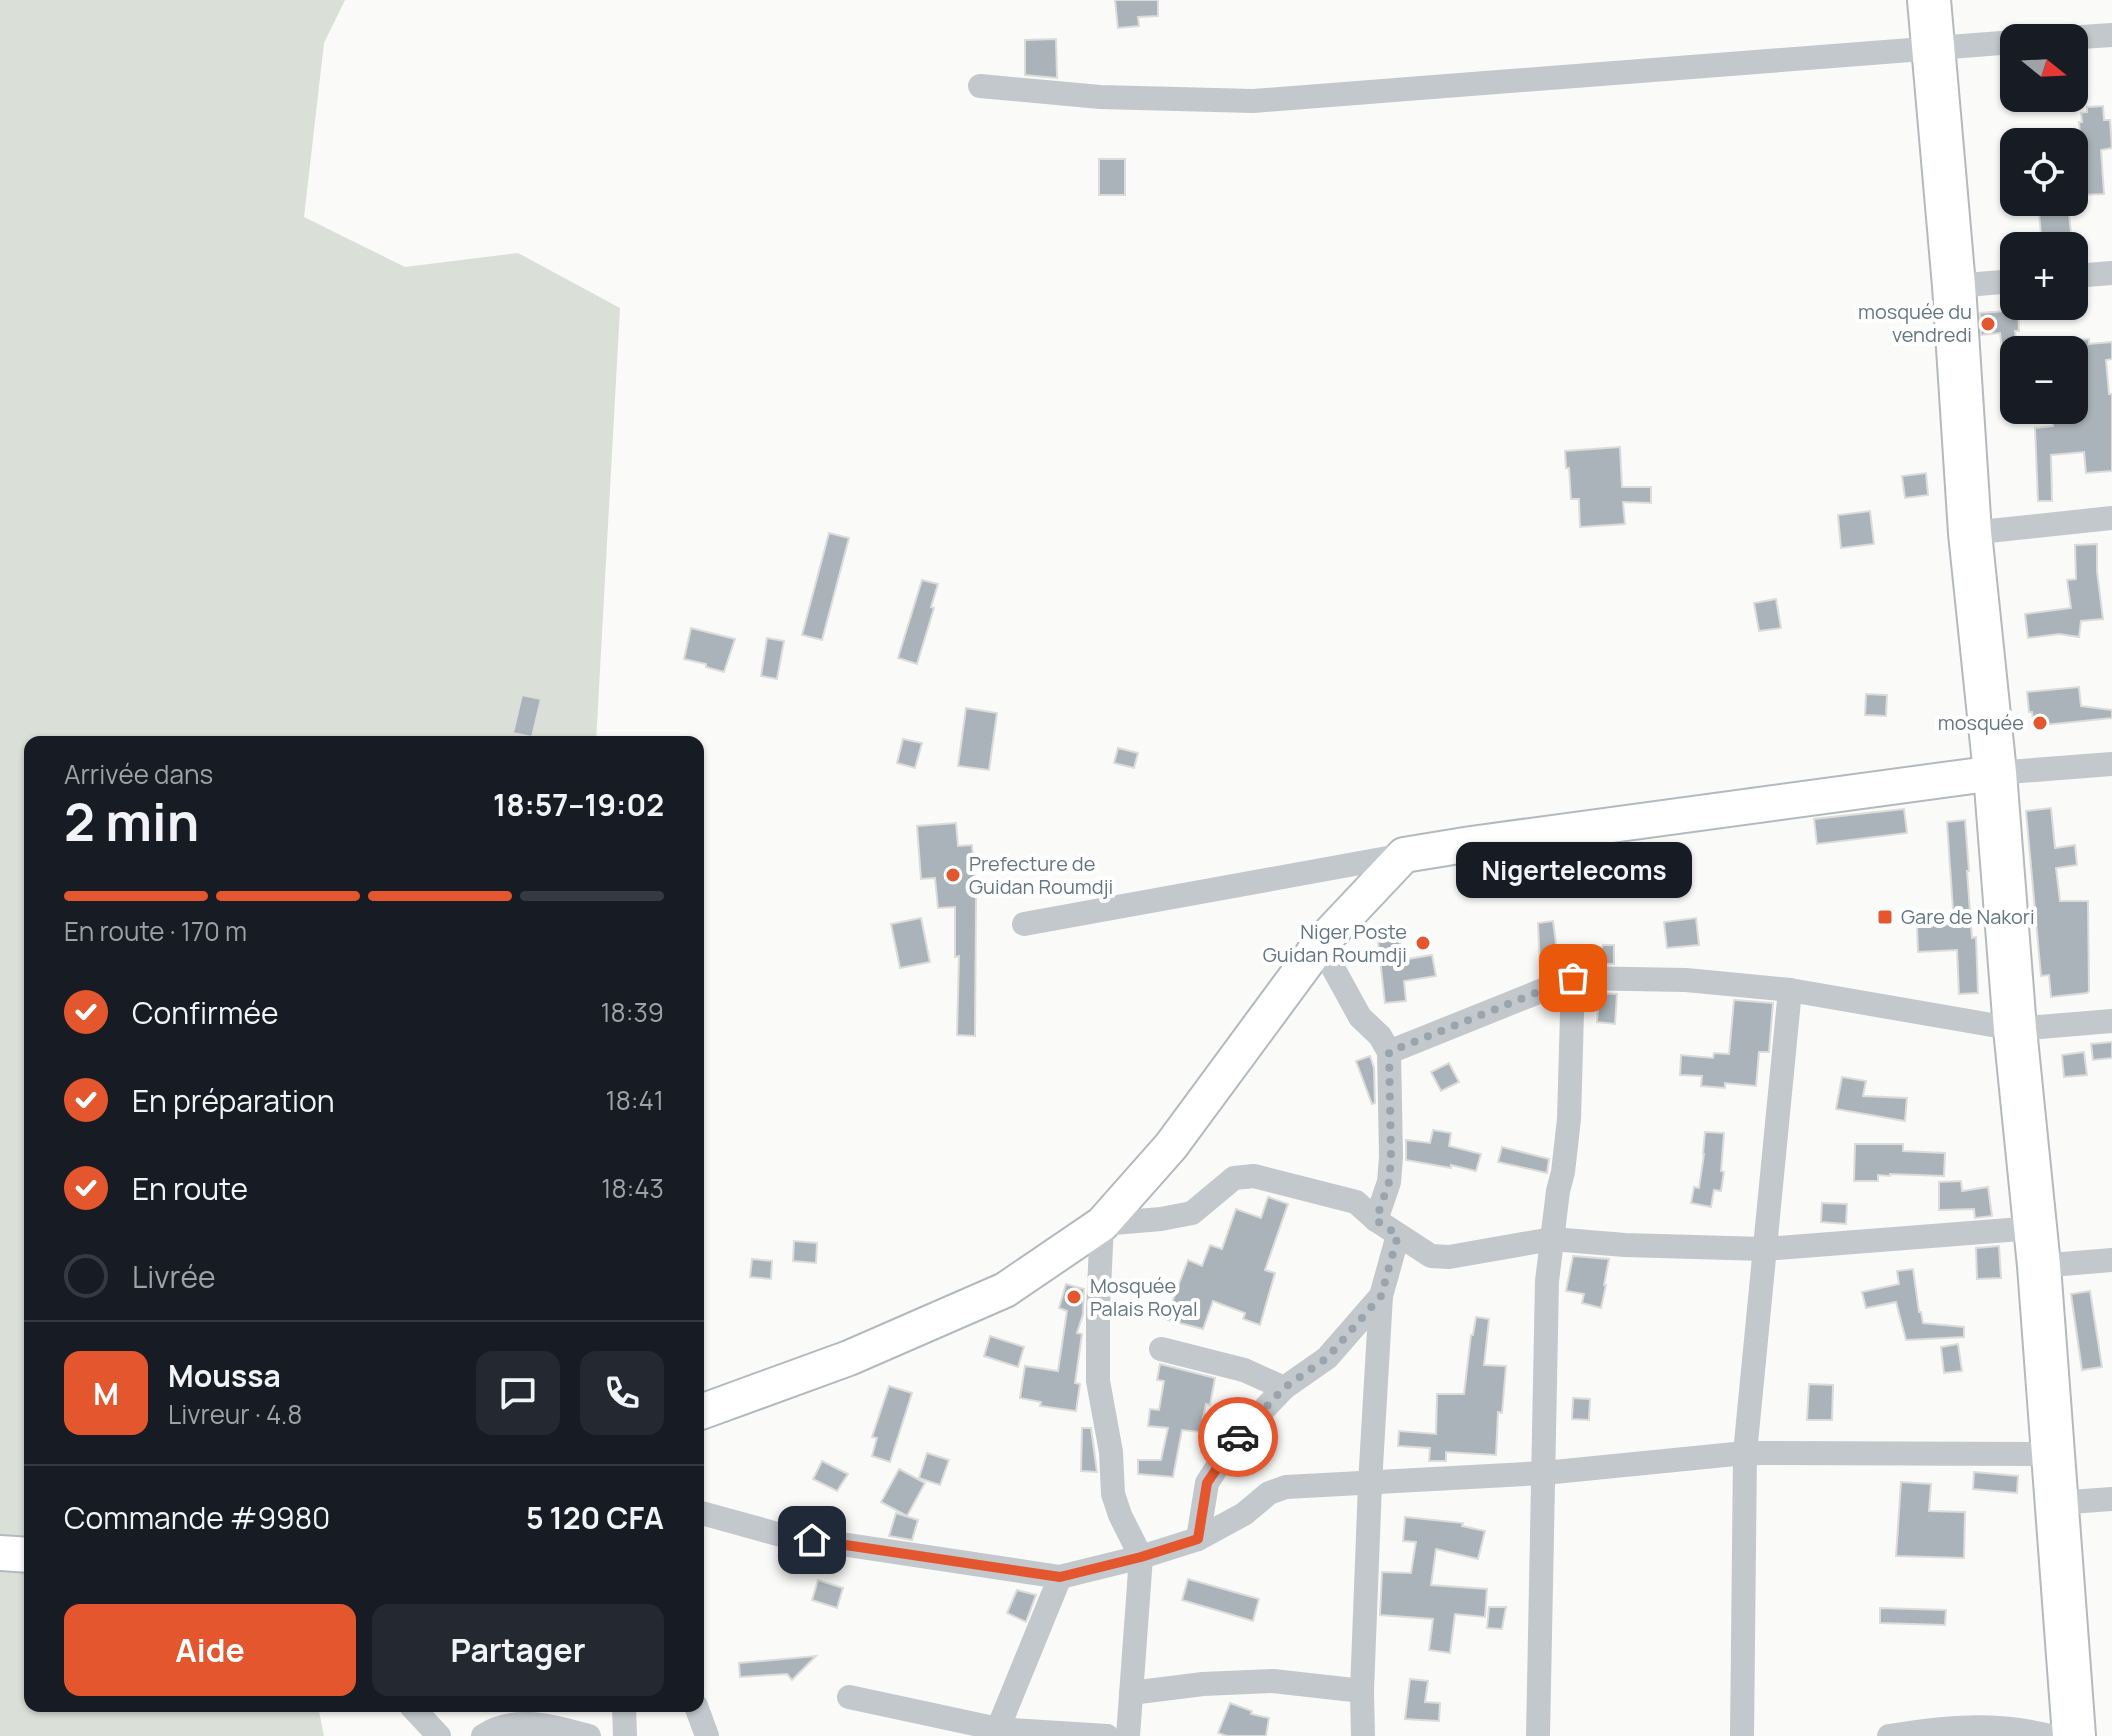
<!DOCTYPE html>
<html lang="fr">
<head>
<meta charset="utf-8">
<style>
	:root { --surface:#171b24; --page:#242831; --text:#f1f3f6; --muted:#9ea1a6; --line:#363941; --accent:#e4572e }
	body { margin:0; font-family:Manrope,sans-serif; background:var(--page); color:var(--text); height:100vh; display:flex; flex-direction:column; font-size:30px; white-space:nowrap }
	* { box-sizing:border-box; margin:0 }
	p { font-size:26px; color:var(--muted) }
	.icon { flex:none; width:44px; height:44px; fill:none; stroke:currentColor; stroke-width:2; stroke-linecap:round; stroke-linejoin:round }
	.map { position:relative; flex:1; overflow:hidden }
	.panel { position:absolute; left:24px; top:736px; width:680px; height:976px; display:flex; flex-direction:column; background:var(--surface); border-radius:16px; box-shadow:0 2px 6px #0004 }
	.panel>* { flex:none }
	.needle { width:52px; rotate:108deg }
	.buttons { position:absolute; left:2000px; top:24px; display:grid; gap:16px }
	.buttons a { display:grid; place-items:center; width:88px; height:88px; border-radius:16px; background:var(--surface); box-shadow:0 2px 6px #0004; font-size:40px }
	.pin { position:absolute; display:grid; place-items:center; width:68px; height:68px; color:#fff; margin:-34px; border-radius:16px; box-shadow:0 4px 12px #0006 }
	.courier { position:absolute; display:grid; place-items:center; width:80px; height:80px; margin:-40px; border:6px solid #e4572e; border-radius:50%; background:#fff; color:#222; box-shadow:0 2px 10px #0007 }
	.bubble { position:absolute; height:56px; border-radius:16px; background:var(--surface); box-shadow:0 2px 6px #0004; font-size:26px; font-weight:700; line-height:56px; text-align:center }
	.summary em { font-style:normal; font-weight:700 }
	.summary div { display:flex; flex-direction:column-reverse }
	.summary { display:flex; align-items:center; justify-content:space-between; height:136px; padding:0 40px }
	h1 { font-size:52px; font-weight:700; line-height:60px }
	.bar { display:grid; grid-template-columns:repeat(4,1fr); gap:12px 8px; align-content:center; height:96px; padding:0 40px }
	.bar i { height:10px; border-radius:6px; background:var(--line) }
	.bar .active { background:var(--accent) }
	.bar p { grid-column:span 4 }
	.line { display:flex; align-items:center; gap:20px; padding:0 40px; border-top:2px solid var(--line) }
	.line div { flex:1 }
	.round { display:grid; place-items:center; flex:none; width:84px; height:84px; border-radius:16px; background:var(--page) }
	ol { padding:0 40px; list-style:none }
	li { display:flex; align-items:center; gap:24px; height:88px }
	li p { margin-inline-start:auto }
	li .icon { padding:8px; border-radius:50%; background:var(--accent); color:#fff; stroke-width:4 }
	li:last-child { color:var(--muted) }
	li i { width:44px; height:44px; border:4px solid var(--line); border-radius:50% }
	.primary-button { display:flex; gap:16px; margin-top:auto; padding:16px 40px }
	.primary-button a { flex:1; height:92px; border-radius:16px; background:var(--accent); color:#fff; font-size:32px; font-weight:700; line-height:92px; text-align:center }
	.primary-button a+a { background:var(--page); color:var(--text) }
	.map>svg:first-child { display:block }
	.green { fill:#dadfd7 }
	.building { fill:#aab3b9; stroke:#dcdcda; stroke-width:2 }
	.lines { fill:none; stroke-linecap:round; stroke-linejoin:round }
	.secondary-casing { stroke:#b3babf; stroke-width:38 }
	.highway-casing { stroke:#b4b9bd; stroke-width:46 }
	.street { stroke:#c3c8cc; stroke-width:24 }
	.secondary { stroke:#fff; stroke-width:34 }
	.highway { stroke:#fff; stroke-width:42 }
	.done { stroke:#99a4ac; stroke-width:8; stroke-dasharray:0 14.4 }
	.route { stroke:#e4572e; stroke-width:10 }
	.poi-dot { fill:#e4572e; stroke:#fff; stroke-width:3 }
	.labels { text-anchor:middle; stroke-width:8; stroke-linejoin:round; paint-order:stroke }
	.poi-label { font-size:20px; fill:#657683; stroke:#fff; text-anchor:end }
</style>
</head>
<body>
<div class="map">
<svg width="2112" height="1736" viewBox="0 0 2112 1736">
	<rect width="100%" height="100%" fill="#fafaf8"/>
	<path class="green" d="M0,0H345L324,43L304,217L405,267L518,253L620,308L596,742H30V1706H318L324,1736H0Z"/>
	<g class="building">
		<path d="M1115,0H1158V16L1138,17L1139,26L1118,28Z"/>
		<path d="M1056,39L1057,78L1025,75V40Z"/>
		<path d="M2103,106L2104,120H2110L2112,148L2101,150L2104,194L2081,195L2079,170H2083L2079,122H2082L2081,113L2087,112V107Z"/>
		<rect x="1099" y="159" width="26" height="36"/>
		<path d="M2038,202H2068L2072,244L2042,246Z"/>
		<path d="M2018,310L2019,331H2015L2017,350H2002L2000,333L1981,335L1980,313Z"/>
		<path d="M2089,339V344L2112,342V359L2106,360L2109,394H2112V471L2086,473L2084,452L2051,455L2052,501H2038L2035,428L2053,426L2052,410H2074V340Z"/>
		<path d="M1620,447L1622,487H1651V503L1623,502L1625,524L1580,527L1579,499H1571L1569,468H1566L1565,451Z"/>
		<path d="M1926,473L1928,495L1905,498L1902,476Z"/>
		<path d="M1870,511L1874,544L1841,548L1838,515Z"/>
		<path d="M829,533L849,538L822,640L802,635Z"/>
		<path d="M2097,544V571L2103,619L2081,621L2079,637L2059,634L2028,638L2025,614L2071,608L2067,580L2076,579L2075,545Z"/>
		<path d="M922,580L938,584L931,607L934,608L917,664L898,658Z"/>
		<path d="M1776,599L1781,628L1759,631L1754,603Z"/>
		<path d="M691,628L735,639L724,672L706,667V664L684,659Z"/>
		<path d="M767,638L784,641L777,679L761,676Z"/>
		<path d="M2079,687L2081,706L2112,710V718L2034,726L2032,712H2029L2027,692Z"/>
		<path d="M1866,694L1887,695L1886,716L1865,715Z"/>
		<path d="M522,695L541,699L532,737L513,733Z"/>
		<path d="M966,708L997,713L989,770L958,766Z"/>
		<path d="M903,739L922,743L915,768L897,763Z"/>
		<path d="M1118,748L1138,753L1134,768L1114,763Z"/>
		<path d="M2051,808L2055,848L2075,845L2077,865L2056,868L2060,901H2088L2089,991L2087,993L2051,997L2049,975L2041,976L2026,811Z"/>
		<path d="M1904,809L1907,833L1817,844L1814,819Z"/>
		<path d="M1965,820L1969,871H1967L1972,938L1976,937L1978,993L1959,994L1957,950L1918,952L1917,926L1954,924L1947,822Z"/>
		<path d="M956,823L958,846L972,845L976,899L975,1036L957,1035L959,956L955,957V907L938,908L935,878L921,879L917,826Z"/>
		<path d="M921,918L930,962L900,968L891,924Z"/>
		<path d="M1696,918L1699,945L1667,948L1664,922Z"/>
		<path d="M1553,921L1559,966H1540L1538,923Z"/>
		<path d="M1399,931L1402,960L1432,955L1436,976L1404,981L1406,1001L1385,1003L1377,933Z"/>
		<path d="M1603,945H1614V964L1594,963L1593,948L1602,947Z"/>
		<path d="M1599,993L1617,994L1615,1024L1597,1022Z"/>
		<path d="M1734,1000L1773,1003L1769,1052H1759L1756,1086L1725,1083V1088L1701,1086L1702,1076L1680,1075L1681,1055L1713,1058L1714,1053L1729,1054Z"/>
		<path d="M2112,1042V1058L2093,1060L2091,1044Z"/>
		<path d="M2084,1052L2087,1075L2064,1077L2062,1055Z"/>
		<path d="M1370,1056L1374,1068L1375,1103L1372,1104L1356,1061Z"/>
		<path d="M1449,1063L1459,1082L1441,1091L1431,1072Z"/>
		<path d="M1842,1077L1866,1081L1863,1096L1907,1098L1905,1121L1836,1109Z"/>
		<path d="M1433,1130L1451,1133L1449,1146L1481,1154L1476,1171L1451,1165V1168L1406,1160V1140L1430,1143Z"/>
		<path d="M1705,1132L1724,1133L1721,1171L1724,1172L1721,1191L1714,1190L1711,1207L1691,1203L1694,1187L1699,1188L1704,1154H1703Z"/>
		<path d="M1855,1144H1903V1151L1945,1153L1944,1176L1890,1174V1176L1878,1175V1181H1854Z"/>
		<path d="M1502,1147L1549,1159L1547,1173L1498,1162Z"/>
		<path d="M1961,1181L1962,1191L1988,1187L1992,1216L1975,1218L1974,1209L1939,1210V1182Z"/>
		<path d="M1268,1197L1288,1204L1265,1270L1275,1273L1260,1325L1243,1319L1245,1313L1213,1301L1203,1329L1168,1320L1171,1305L1188,1260L1202,1266L1210,1245L1222,1249L1236,1209L1261,1218Z"/>
		<path d="M1822,1203L1847,1204L1846,1224L1821,1222Z"/>
		<path d="M794,1241L817,1243L816,1263L793,1261Z"/>
		<path d="M1999,1246L2001,1278L1977,1279L1976,1248Z"/>
		<path d="M1573,1256L1609,1259L1604,1285H1606L1601,1308L1582,1303L1584,1294L1566,1291Z"/>
		<path d="M752,1259L772,1261L771,1279L750,1277Z"/>
		<path d="M1913,1269L1919,1312H1921L1923,1323L1964,1327V1337L1906,1340L1896,1302L1866,1308L1862,1292L1899,1284L1897,1271Z"/>
		<path d="M1066,1284L1084,1289L1083,1314L1077,1333L1082,1334L1075,1383L1080,1384L1076,1411L1040,1406L1041,1402L1020,1398L1025,1366L1058,1371L1067,1311L1059,1308Z"/>
		<path d="M2090,1291L2102,1367L2082,1370L2071,1294Z"/>
		<path d="M1476,1317L1489,1319L1484,1365L1506,1366L1502,1413L1498,1412L1496,1455L1446,1452V1461H1429L1430,1448L1398,1446L1399,1431L1436,1434L1437,1394H1464L1471,1335H1473Z"/>
		<path d="M990,1336L1024,1347L1018,1367L984,1356Z"/>
		<path d="M1958,1344L1962,1371L1944,1373L1941,1347Z"/>
		<path d="M1160,1364L1215,1378L1210,1405L1206,1404L1200,1432L1182,1430L1173,1477L1138,1474V1460H1161L1168,1428L1148,1426L1150,1409L1159,1410L1164,1381L1157,1380Z"/>
		<path d="M1809,1384L1833,1385L1832,1420H1807Z"/>
		<path d="M889,1386L912,1393L890,1462L872,1456L877,1438L872,1437Z"/>
		<path d="M1573,1398L1590,1399L1589,1420L1572,1419Z"/>
		<path d="M1082,1428H1091L1097,1472L1081,1471Z"/>
		<path d="M927,1453L949,1460L940,1485L919,1478Z"/>
		<path d="M822,1461L848,1474L837,1491L813,1479Z"/>
		<path d="M899,1469L925,1483L907,1516L881,1502Z"/>
		<path d="M1974,1472L2018,1476L2017,1493L1973,1489Z"/>
		<path d="M1901,1482L1931,1484L1929,1511L1965,1512L1964,1558L1896,1556Z"/>
		<path d="M896,1513L918,1520L912,1540L889,1536Z"/>
		<path d="M1405,1517L1463,1523L1462,1526L1485,1531L1478,1559L1436,1549L1431,1585L1487,1589L1485,1617L1455,1614L1450,1653L1429,1650L1433,1619L1380,1615L1382,1572L1411,1573L1416,1542L1403,1541Z"/>
		<path d="M1188,1579L1259,1599L1253,1621L1182,1600Z"/>
		<path d="M818,1580L843,1588L837,1608L812,1600Z"/>
		<path d="M1017,1590L1036,1595L1026,1622L1007,1613Z"/>
		<path d="M1489,1607H1506L1502,1629L1487,1628Z"/>
		<path d="M1880,1608L1946,1610L1945,1625L1880,1623Z"/>
		<path d="M816,1656L792,1680L787,1674L740,1677L739,1663Z"/>
		<path d="M1410,1679L1428,1681L1425,1702L1440,1703L1439,1721L1405,1719Z"/>
		<path d="M1230,1703L1252,1711L1251,1714L1269,1718L1266,1736H1227L1218,1733Z"/>
	</g>
	<g class="lines">
		<g class="secondary-casing">
			<g id="secondary">
				<path d="M698,1413L849,1358L1005,1290L1102,1224L1171,1146L1320,944L1404,855L1471,844L1995,773"/>
				<path d="M0,1553L30,1555"/>
			</g>
		</g>
		<g class="highway-casing">
			<path id="highway" d="M1929,0L1954,286L1970,533L1995,773L2015,1029L2039,1266L2074,1736"/>
		</g>
		<g class="street">
			<path d="M2066,38L2112,35"/>
			<path d="M980,86L1100,97L1253,101L2014,42"/>
			<path d="M2074,276L2112,273"/>
			<path d="M1954,286L2014,281"/>
			<path d="M1970,533L2112,518"/>
			<path d="M1995,773L2112,764"/>
			<path d="M1024,924L1404,855"/>
			<path d="M1320,944L1360,1017L1380,1036L1389,1052L1391,1157L1389,1182L1376,1220"/>
			<path d="M1389,1052L1573,978L1686,980L1790,990L2015,1029L2112,1021"/>
			<path d="M2039,1266L2112,1260"/>
			<path d="M1161,1349L1244,1370L1284,1388"/>
			<path d="M2056,1503L2112,1499"/>
			<path d="M698,1512L781,1535L1060,1577L1141,1557L1198,1539L1244,1514L1269,1493L1286,1487L1544,1473L1745,1453L2053,1454"/>
			<path d="M1198,1539L1207,1483L1233,1442L1284,1388L1327,1358L1381,1296"/>
			<path d="M1131,1693L1203,1684L1273,1681L1362,1691"/>
			<path d="M849,1697L998,1729L1107,1736"/>
			<path d="M411,1706L439,1736"/>
			<path d="M624,1706L625,1736"/>
			<path d="M696,1706L707,1736"/>
			<path d="M483,1736C515,1714 554,1727 589,1736"/>
			<path d="M995,1736L1060,1577"/>
			<path d="M1128,1736L1141,1557L1120,1515L1113,1494L1111,1452L1098,1381V1311L1102,1224L1161,1219L1192,1213L1234,1178L1254,1176L1356,1202L1376,1220L1431,1256L1449,1257L1552,1239L1625,1245L1764,1249L2035,1228"/>
			<path d="M1363,1736L1362,1691L1370,1484L1381,1296L1398,1235"/>
			<path d="M1538,1736L1547,1281L1558,1191L1563,1172L1569,1119L1573,978"/>
			<path d="M1742,1736L1745,1453L1790,990"/>
			<path d="M1889,1736C1944,1727 1995,1722 2050,1736"/>
		</g>
		<use href="#secondary" class="secondary"/>
		<use href="#highway" class="highway"/>
	</g>
	<g class="lines">
		<path class="done" d="M1238,1437L1284,1388L1327,1358L1381,1296L1398,1235L1376,1220L1389,1182L1391,1157L1389,1052L1573,978"/>
		<path class="route" d="M812,1540L1060,1577L1141,1557L1198,1539L1207,1483L1238,1437"/>
	</g>
	<g class="poi-dot">
		<circle cx="1988" cy="324" r="8"/>
		<circle cx="2040" cy="723" r="8"/>
		<circle cx="953" cy="875" r="8"/>
		<rect x="1877" y="909" width="16" height="16" rx="4"/>
		<circle cx="1423" cy="943" r="8"/>
		<circle cx="1074" cy="1297" r="8"/>
	</g>
	<g class="labels">
		<g class="poi-label">
			<text x="1972" y="319">mosquée du<tspan x="1972" dy="23">vendredi</tspan></text>
			<text x="2024" y="730">mosquée</text>
			<text x="969" y="871" text-anchor="start">Prefecture de<tspan x="969" dy="23">Guidan Roumdji</tspan></text>
			<text x="1901" y="924" text-anchor="start">Gare de Nakori</text>
			<text x="1407" y="939">Niger Poste<tspan x="1407" dy="23">Guidan Roumdji</tspan></text>
			<text x="1090" y="1293" text-anchor="start">Mosquée<tspan x="1090" dy="23">Palais Royal</tspan></text>
		</g>
	</g>
</svg>
<div class="buttons">
<a><svg class="needle" viewBox="-14 -14 28 28"><path d="M0-13l5 13h-10z" fill="#e53935"/><path d="M0 13l5-13h-10z" fill="#9ea1a6"/></svg></a>
<a><svg class="icon" aria-label="locate" viewBox="0 0 24 24"><circle cx="12" cy="12" r="6"/><path d="M12 2v4M12 18v4M2 12h4M18 12h4"/></svg></a>
<a>+</a>
<a>−</a>
</div>
<div class="pin" style="left:1573px;top:978px;background:#ea580c"><svg class="icon" aria-label="bag" viewBox="0 0 24 24"><path d="M5 8h14l-1 12H6zM9 8a3 3 0 0 1 6 0"/></svg></div>
<div class="pin" style="left:812px;top:1540px;background:#1f2937"><svg class="icon" aria-label="home" viewBox="0 0 24 24"><path d="M3 11l9-7 9 7M6 9v11h12V9"/></svg></div>
<div class="courier" style="left:1238px;top:1437px"><svg class="icon" aria-label="car" viewBox="0 0 24 24"><path d="M5 17H2v-5l4-1 3-4h7l3 4 3 1v5h-3M9 17h6M6 11h13"/><circle cx="7" cy="17" r="2"/><circle cx="17" cy="17" r="2"/></svg></div>
<div class="bubble" style="left:1456px;top:842px;width:236px">Nigertelecoms</div>
<section class="panel">
<div class="summary"><div><h1>2 min</h1><p>Arrivée dans</p></div><em>18:57–19:02</em></div>
<div class="bar"><i class="active"></i><i class="active"></i><i class="active"></i><i></i><p>En route · 170 m</p></div>
<ol>
<li><svg class="icon" aria-label="check" viewBox="0 0 24 24"><path d="M5 12l5 5 9-10"/></svg>Confirmée<p>18:39</p></li>
<li><svg class="icon" aria-label="check" viewBox="0 0 24 24"><path d="M5 12l5 5 9-10"/></svg>En préparation<p>18:41</p></li>
<li><svg class="icon" aria-label="check" viewBox="0 0 24 24"><path d="M5 12l5 5 9-10"/></svg>En route<p>18:43</p></li>
<li><i></i>Livrée</li>
</ol>
<div class="line" style="height:144px"><b class="round" style="background:var(--accent);color:#fff">M</b><div><b>Moussa</b><p>Livreur · 4.8</p></div><a class="round"><svg class="icon" aria-label="chat" viewBox="0 0 24 24"><path d="M4 5h16v11H9l-5 4z"/></svg></a><a class="round"><svg class="icon" aria-label="phone" viewBox="0 0 24 24"><path d="M5 4h4l2 5-3 2q2 4 5 5l2-3 5 2v4C11 20 4 13 5 4z"/></svg></a></div>
<div class="line" style="height:104px"><div>Commande #9980</div><b>5 120 CFA</b></div>
<div class="primary-button"><a>Aide</a><a>Partager</a></div>
</section>
</div>
</body>
</html>
